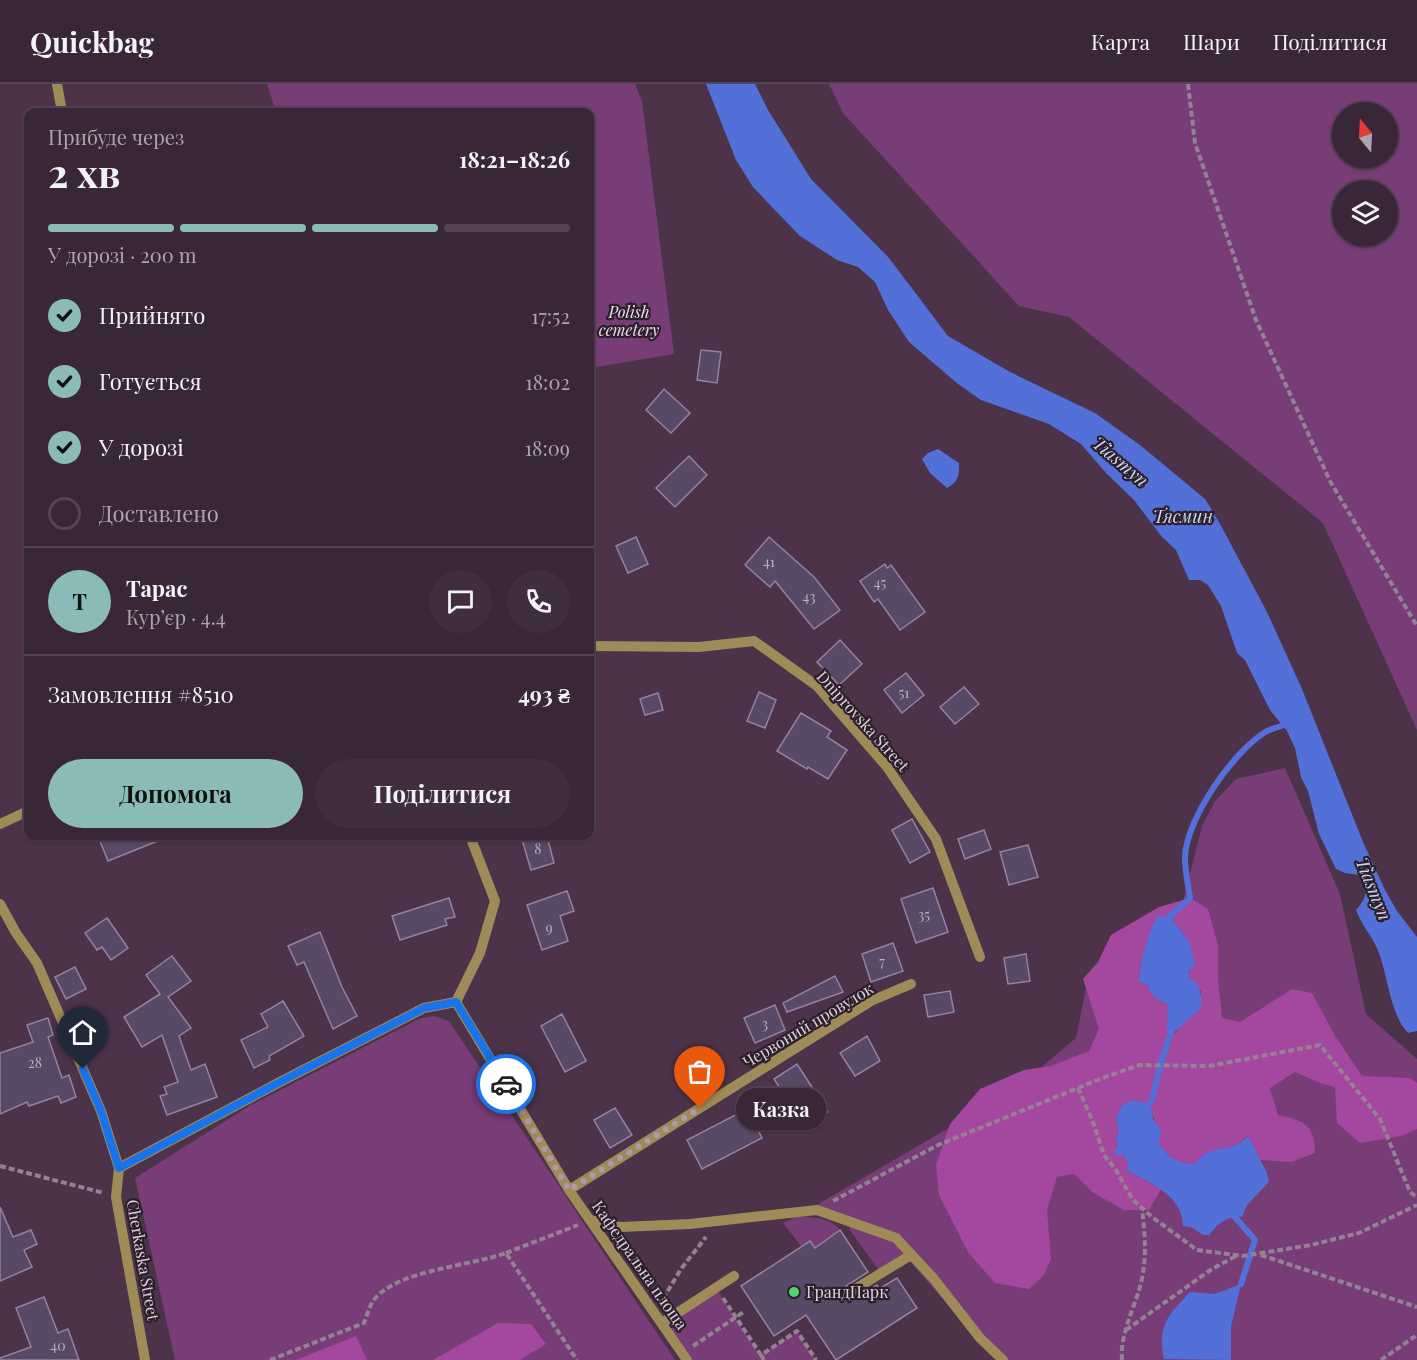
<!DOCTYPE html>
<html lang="uk">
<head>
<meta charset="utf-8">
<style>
	:root { --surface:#392638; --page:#402e40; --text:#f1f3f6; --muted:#aba5ae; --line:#534353; --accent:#8bbbb9 }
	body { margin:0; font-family:"Playfair Display",serif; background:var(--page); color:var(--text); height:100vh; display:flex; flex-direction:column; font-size:22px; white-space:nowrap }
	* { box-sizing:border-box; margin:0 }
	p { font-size:20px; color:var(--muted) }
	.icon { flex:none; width:33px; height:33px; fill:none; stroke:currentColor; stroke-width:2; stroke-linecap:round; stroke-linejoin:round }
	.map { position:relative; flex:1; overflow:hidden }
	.sheet { position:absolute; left:24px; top:24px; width:570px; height:732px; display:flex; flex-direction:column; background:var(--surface); border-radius:12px; box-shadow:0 2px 4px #0004,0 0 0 2px var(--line) }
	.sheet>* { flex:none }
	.needle { width:39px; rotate:342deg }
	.buttons { position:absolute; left:1332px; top:18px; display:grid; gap:12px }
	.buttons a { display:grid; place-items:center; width:66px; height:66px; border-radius:50%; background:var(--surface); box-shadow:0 2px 4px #0004,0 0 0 2px var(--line); font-size:30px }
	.pin { position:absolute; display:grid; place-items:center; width:51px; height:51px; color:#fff; margin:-62px -26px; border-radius:50% 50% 50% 0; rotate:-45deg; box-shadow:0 0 6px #0007 }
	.pin .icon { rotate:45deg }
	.courier { position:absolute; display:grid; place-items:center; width:60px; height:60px; margin:-30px; border:4px solid #1a73e8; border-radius:50%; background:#fff; color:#222; box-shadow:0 2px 8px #0007 }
	.bubble { position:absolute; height:42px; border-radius:21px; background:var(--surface); box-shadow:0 2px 4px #0004,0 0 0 2px var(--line); font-size:20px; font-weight:700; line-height:42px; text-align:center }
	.headline em { font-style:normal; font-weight:700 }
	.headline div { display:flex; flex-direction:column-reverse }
	.headline { display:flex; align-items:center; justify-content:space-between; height:102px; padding:0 24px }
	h1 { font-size:39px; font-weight:700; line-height:45px }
	.bar { display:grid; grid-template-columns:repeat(4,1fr); gap:9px 6px; align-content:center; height:72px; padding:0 24px }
	.bar i { height:8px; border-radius:4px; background:var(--line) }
	.bar .current { background:var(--accent) }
	.bar p { grid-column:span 4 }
	.line { display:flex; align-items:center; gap:15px; padding:0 24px; border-top:2px solid var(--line) }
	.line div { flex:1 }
	.round { display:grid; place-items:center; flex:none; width:63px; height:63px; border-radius:32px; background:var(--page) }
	ol { padding:0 24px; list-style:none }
	li { display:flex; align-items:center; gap:18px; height:66px }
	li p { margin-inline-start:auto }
	li .icon { padding:6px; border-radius:50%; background:var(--accent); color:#111; stroke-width:4 }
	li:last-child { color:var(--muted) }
	li i { width:33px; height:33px; border:3px solid var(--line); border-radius:50% }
	.action { display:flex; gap:12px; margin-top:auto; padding:12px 24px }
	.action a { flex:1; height:69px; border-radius:36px; background:var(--accent); color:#111; font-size:24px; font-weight:700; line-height:69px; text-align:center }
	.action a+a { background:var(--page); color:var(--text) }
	header { display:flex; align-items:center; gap:36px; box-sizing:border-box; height:84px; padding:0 30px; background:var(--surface); border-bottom:2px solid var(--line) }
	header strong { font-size:28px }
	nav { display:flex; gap:33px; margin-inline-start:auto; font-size:21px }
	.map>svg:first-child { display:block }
	.green { fill:#783d76; fill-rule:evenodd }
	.forest { fill:#a3479f; fill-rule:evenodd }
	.water { fill:#5270d8 }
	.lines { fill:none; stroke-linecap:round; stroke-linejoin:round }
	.stream { stroke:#5270d8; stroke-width:6 }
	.building { fill:#584966; stroke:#9382a2; stroke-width:1.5 }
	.path { stroke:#958194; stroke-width:4; stroke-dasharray:6 3; stroke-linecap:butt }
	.minor { stroke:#9f8b57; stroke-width:10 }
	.done { stroke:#ac99ab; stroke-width:6; stroke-dasharray:0 10.8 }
	.route { stroke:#1a73e8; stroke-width:8 }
	.poi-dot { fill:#51d674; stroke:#2b202a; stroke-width:2 }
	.labels { text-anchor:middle; stroke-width:4.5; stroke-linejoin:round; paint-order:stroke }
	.number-label { font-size:14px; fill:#beaec1 }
	.park-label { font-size:16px; font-style:italic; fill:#f2dbf0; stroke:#2b202a }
	.street-label { font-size:16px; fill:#e0d0df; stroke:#2b202a }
	.poi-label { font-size:16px; fill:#e0d0df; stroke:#2b202a; text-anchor:start }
	.water-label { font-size:18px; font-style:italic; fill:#ccd6f1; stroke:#2b202a }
</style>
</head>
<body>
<header>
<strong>Quickbag</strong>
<nav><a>Карта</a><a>Шари</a><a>Поділитися</a></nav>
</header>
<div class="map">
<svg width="1417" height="1276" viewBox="0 0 1417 1276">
	<rect width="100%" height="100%" fill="#4c334a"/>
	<g class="green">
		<path d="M267,0H635L642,17L674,270L590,284V28H276Z"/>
		<path d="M829,0H1417V646L1323,439L1069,233L1019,222L843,29ZM1342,28H1388V74H1342ZM1342,106H1388V152H1342Z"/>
		<path d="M1285,684L1340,810L1366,930L1417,975V1276H1007L947,1220L907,1174L881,1189L849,1145L850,1142L808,1126L1014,1006L1076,954L1087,899L1115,848L1181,825L1202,742L1215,717L1236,695Z"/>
		<path d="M434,932L449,937L675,1276H175L135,1094L251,1021L419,935Z"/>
		<path d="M798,1132C814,1134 830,1133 840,1146L815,1164L810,1157L801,1162L783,1139Z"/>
		<path d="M716,1204L760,1271L797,1247L816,1276H687L662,1239Z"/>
	</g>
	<g class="forest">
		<path d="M1190,814L1208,825L1218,861V895L1222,934L1240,938L1292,905L1312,909L1334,950L1362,992L1410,994L1417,999V1045L1402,1052L1360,1059L1337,1039L1335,1003L1320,999L1295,988L1270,1004L1278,1031C1305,1037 1314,1040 1315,1069L1291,1078L1260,1076L1247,1052C1232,1069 1219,1062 1205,1070C1199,1073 1197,1081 1189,1080C1186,1080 1175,1076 1172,1074C1166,1071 1165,1064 1159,1061C1157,1046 1156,1029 1144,1019L1123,1020L1116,1034L1119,1048L1116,1055L1119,1070L1123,1071L1128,1079L1127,1087L1161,1105L1149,1126H1124L1092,1108L1074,1090L1057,1093L1047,1126L1051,1175L1044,1191L1029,1205L995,1199L968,1168L939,1111L936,1081L950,1040L980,1005L1024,986L1051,982L1089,967L1099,945L1083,895L1098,878L1111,851L1159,823ZM1170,832C1176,843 1189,853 1191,866C1193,876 1188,886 1190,896L1201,907V924L1180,942L1175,950L1168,921C1157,916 1151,912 1147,901L1139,898L1140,883L1151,845Z"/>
		<path d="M498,1239L531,1240L546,1260L520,1276H433Z"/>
		<path d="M356,1252L367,1276H296Z"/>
	</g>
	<g class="water">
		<path d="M706,0H755L768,26L811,95L889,174L948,252L1010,288L1095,329L1140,361L1205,415L1219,438L1267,528L1302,605L1363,758L1385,806L1397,827L1417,853V947L1408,949C1389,929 1388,889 1377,864C1371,851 1361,840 1356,826C1367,814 1369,805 1360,791L1345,789L1336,785L1319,750L1308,707L1301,693L1295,664L1287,647L1270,626L1245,576L1237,569L1221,522L1208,501L1200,496H1189L1176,466L1162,453L1134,416L1106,389L1081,360L1049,340L981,316L958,300L909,258L888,226L875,198L858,183L837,176L800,152L771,122L753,103L736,76Z"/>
		<path d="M938,365L959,379C959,392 959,397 947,404L930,389L922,375L928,369Z"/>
		<path d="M1170,832L1189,858L1195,880L1189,887L1190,896L1195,897C1201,907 1202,913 1201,924L1170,952L1167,947L1168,921C1157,916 1151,912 1147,901L1139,898C1140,876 1147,852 1157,833Z"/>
		<path d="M1135,1016L1144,1019L1152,1016L1151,1024L1153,1035L1161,1046L1159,1061C1165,1064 1166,1071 1172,1074C1176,1076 1186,1080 1190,1080C1197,1081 1199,1073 1205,1070C1219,1061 1232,1069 1248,1052L1267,1089L1269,1098L1247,1121L1242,1133C1228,1131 1217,1140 1209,1151H1203L1191,1143L1183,1142C1183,1111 1151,1100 1127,1087L1128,1079L1123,1071H1115L1114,1067L1118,1063L1116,1055L1119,1048L1116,1034L1123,1020Z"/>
		<path d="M1241,1200L1231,1243V1276L1164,1275C1157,1241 1168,1232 1190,1208L1215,1210Z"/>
	</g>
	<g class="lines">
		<g class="stream">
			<path d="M1170,832L1190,814C1188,801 1185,786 1185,773C1186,735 1234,666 1267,647C1274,644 1282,642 1289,639"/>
			<path d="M1152,1016L1161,978L1170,952"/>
			<path d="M1234,1132L1255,1156L1241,1200"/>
		</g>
	</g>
	<g class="building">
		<path d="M701,266L721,268L717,299L697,296Z"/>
		<path d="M664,305L690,329L671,349L646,326Z"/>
		<path d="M689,372L707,391L675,423L656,404Z"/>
		<path d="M636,453L648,480L628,489L616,462Z"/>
		<path d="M769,453L814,493L840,526L814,545L775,497L770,503L745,481Z"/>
		<path d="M885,480L887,484L891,481L925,528L900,546L878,515L874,518L860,497Z"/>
		<path d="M840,556L862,580L839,601L817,578Z"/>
		<path d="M906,589L924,611L902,629L884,606Z"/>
		<path d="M964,603L979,620L955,640L940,623Z"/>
		<path d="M759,608L776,616L765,644L747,637Z"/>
		<path d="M658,609L663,626L645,631L640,615Z"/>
		<path d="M801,629L831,647L827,653L847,666L828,695L808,683L807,685L777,667Z"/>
		<path d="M912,735L930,768L910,779L892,746Z"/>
		<path d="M984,746L991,765L965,775L958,755Z"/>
		<path d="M98,752H170L108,777Z"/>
		<path d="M521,752H547L554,779L531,786Z"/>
		<path d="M1028,761L1038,793L1009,801L1000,768Z"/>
		<path d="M933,804L948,848L916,859L901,815Z"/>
		<path d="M567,807L574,827L560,832L568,857L542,866L527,821Z"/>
		<path d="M449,814L455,833L445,835L447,841L400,856L392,832Z"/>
		<path d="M107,834L128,864L111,876L102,863L97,866L85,849Z"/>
		<path d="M320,848L342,903L357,932L333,945L304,878L297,881L288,862Z"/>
		<path d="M893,859L903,887L871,898L862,870Z"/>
		<path d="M1026,870L1030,897L1008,900L1004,874Z"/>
		<path d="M172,872L191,897L168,913L191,944L179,952L191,986L205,980L217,1013L167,1031L160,1012L167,1010L164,1003L178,998L162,951L142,963L124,933L160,910L146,891Z"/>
		<path d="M75,883L86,905L66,915L55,893Z"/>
		<path d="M835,892L843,908L787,928L783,919Z"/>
		<path d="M950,907L954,928L928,933L924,911Z"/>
		<path d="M283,917L304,952L269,972L270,976L254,984L241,956L268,943L261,930Z"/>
		<path d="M775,921L785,946L755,959L744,934Z"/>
		<path d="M562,930L586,977L565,988L541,942Z"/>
		<path d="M48,934L53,951L48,953L62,994L69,991L76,1013L61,1019L58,1012L29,1022L27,1018L0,1030V969L33,958L27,941Z"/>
		<path d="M867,952L880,977L855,992L840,969Z"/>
		<path d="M797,980L828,1028L805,1043L774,995Z"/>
		<path d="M615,1024L632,1051L610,1064L594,1036Z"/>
		<path d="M747,1025L762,1054L702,1085L687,1056Z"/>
		<path d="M0,1123L13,1153L31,1146L37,1160L24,1166L32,1183L0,1197Z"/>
		<path d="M840,1146L868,1188L846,1202L843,1208L844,1212L847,1215H853L877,1201L879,1205L897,1194L917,1224L836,1276L806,1231L774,1252L741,1202L810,1157L815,1164Z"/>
		<path d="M44,1213L58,1249L68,1245L79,1276H0V1274L31,1263L16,1224Z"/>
	</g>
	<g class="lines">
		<g class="path">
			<path d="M1188,0L1195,59L1256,236L1330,397L1417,542"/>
			<path d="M1078,1004L1093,1038L1104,1071L1116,1086L1133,1116L1152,1133L1197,1166L1243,1172L1311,1161L1359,1149L1417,1121"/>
			<path d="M0,1082L104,1109"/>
			<path d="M833,1117L938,1061L1100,995L1139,981L1209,982L1320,961L1380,1035L1410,1108L1417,1113"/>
			<path d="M506,1169L578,1141"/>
			<path d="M1261,1171L1417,1223"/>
			<path d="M723,1214L761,1271L797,1247L816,1276"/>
			<path d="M663,1215L681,1185L706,1153"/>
			<path d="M1126,1246L1212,1185L1236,1172"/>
			<path d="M693,1262L745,1227"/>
			<path d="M761,1271L764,1276"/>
			<path d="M270,1276L364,1239C367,1232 369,1223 373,1217C395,1186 471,1182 506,1169L577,1276"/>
			<path d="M1122,1276C1120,1249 1134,1226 1141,1199C1147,1174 1145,1150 1142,1125"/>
			<path d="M1381,1276L1417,1251"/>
		</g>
		<g class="minor">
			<path d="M57,0L62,28"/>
			<path d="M590,562L699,563L754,557L817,602L887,683L936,755L980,873"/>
			<path d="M0,740L28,727"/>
			<path d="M0,820L16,849L37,879L101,1027L119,1084L116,1113L145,1276"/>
			<path d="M456,918L569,1106L687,1276"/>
			<path d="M119,1084L278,999L424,924L456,918L480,869L495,817L470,752"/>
			<path d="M569,1106L871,917L911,900"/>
			<path d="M591,1136L621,1143L690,1140L817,1126L896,1154L934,1195L980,1254L1003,1276"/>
			<path d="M850,1208L911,1171"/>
			<path d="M662,1239L734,1192"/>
		</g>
	</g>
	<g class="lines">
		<path class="done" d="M506,1000L569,1106L700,1024"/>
		<path class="route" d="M83,985L101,1027L119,1084L278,999L424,924L456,918L506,1000"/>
	</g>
	<circle class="poi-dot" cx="794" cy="1208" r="6"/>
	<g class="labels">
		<g class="number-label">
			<text x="769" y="483">41</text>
			<text x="880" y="504">45</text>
			<text x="809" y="518">43</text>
			<text x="904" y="614">51</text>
			<text x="538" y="770">8</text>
			<text x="924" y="836">35</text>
			<text x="549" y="849">9</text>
			<text x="882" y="883">7</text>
			<text x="765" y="945">3</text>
			<text x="35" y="984">28</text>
			<text x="58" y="1267">40</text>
		</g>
		<g class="park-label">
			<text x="629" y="234">Polish<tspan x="629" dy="18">cemetery</tspan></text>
		</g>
		<g class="street-label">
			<text transform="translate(863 637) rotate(48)" y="6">Dniprovska Street</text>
			<text transform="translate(808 941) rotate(-31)" y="6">Червоний провулок</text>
			<text transform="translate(143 1176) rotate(80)" y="6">Cherkaska Street</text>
			<text transform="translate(640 1181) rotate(55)" y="6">Кафедральна площа</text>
		</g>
		<g class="poi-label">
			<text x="806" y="1214">ГрандПарк</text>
		</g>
		<g class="water-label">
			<text transform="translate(1120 378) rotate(40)" y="6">Tiasmyn</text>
			<text x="1183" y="439">Тясмин</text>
			<text transform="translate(1373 805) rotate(68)" y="6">Tiasmyn</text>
		</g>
	</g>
</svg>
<div class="buttons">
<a><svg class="needle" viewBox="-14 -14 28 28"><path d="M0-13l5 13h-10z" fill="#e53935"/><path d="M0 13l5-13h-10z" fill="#aba5ae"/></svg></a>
<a><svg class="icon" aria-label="layers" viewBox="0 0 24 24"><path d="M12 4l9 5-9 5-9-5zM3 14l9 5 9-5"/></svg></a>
</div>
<div class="pin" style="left:700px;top:1024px;background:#ea580c"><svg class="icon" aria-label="bag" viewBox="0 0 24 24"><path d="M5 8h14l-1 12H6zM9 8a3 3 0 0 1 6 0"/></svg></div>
<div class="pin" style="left:83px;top:985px;background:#1f2937"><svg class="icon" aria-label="home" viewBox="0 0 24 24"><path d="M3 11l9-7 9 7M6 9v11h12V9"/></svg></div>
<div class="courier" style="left:506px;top:1000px"><svg class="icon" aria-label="car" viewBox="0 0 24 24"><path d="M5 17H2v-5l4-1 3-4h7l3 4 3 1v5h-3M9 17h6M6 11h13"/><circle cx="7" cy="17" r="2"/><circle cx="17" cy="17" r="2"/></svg></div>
<div class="bubble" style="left:736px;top:1004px;width:90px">Казка</div>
<section class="sheet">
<div class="headline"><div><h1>2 хв</h1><p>Прибуде через</p></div><em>18:21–18:26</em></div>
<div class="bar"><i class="current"></i><i class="current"></i><i class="current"></i><i></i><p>У дорозі · 200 m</p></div>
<ol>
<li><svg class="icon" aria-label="check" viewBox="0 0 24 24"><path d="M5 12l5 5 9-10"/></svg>Прийнято<p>17:52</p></li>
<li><svg class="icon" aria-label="check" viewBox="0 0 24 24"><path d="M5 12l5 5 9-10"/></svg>Готується<p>18:02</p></li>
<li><svg class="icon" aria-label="check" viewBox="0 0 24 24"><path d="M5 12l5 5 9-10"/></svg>У дорозі<p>18:09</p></li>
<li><i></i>Доставлено</li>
</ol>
<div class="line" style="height:108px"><b class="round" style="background:var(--accent);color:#111">Т</b><div><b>Тарас</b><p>Кур’єр · 4.4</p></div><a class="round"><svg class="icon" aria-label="chat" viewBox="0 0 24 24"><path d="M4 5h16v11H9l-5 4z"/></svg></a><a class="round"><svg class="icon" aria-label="phone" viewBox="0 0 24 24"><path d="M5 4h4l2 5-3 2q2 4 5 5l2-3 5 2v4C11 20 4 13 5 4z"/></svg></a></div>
<div class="line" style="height:78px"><div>Замовлення #8510</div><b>493 ₴</b></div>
<div class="action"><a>Допомога</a><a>Поділитися</a></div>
</section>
</div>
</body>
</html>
